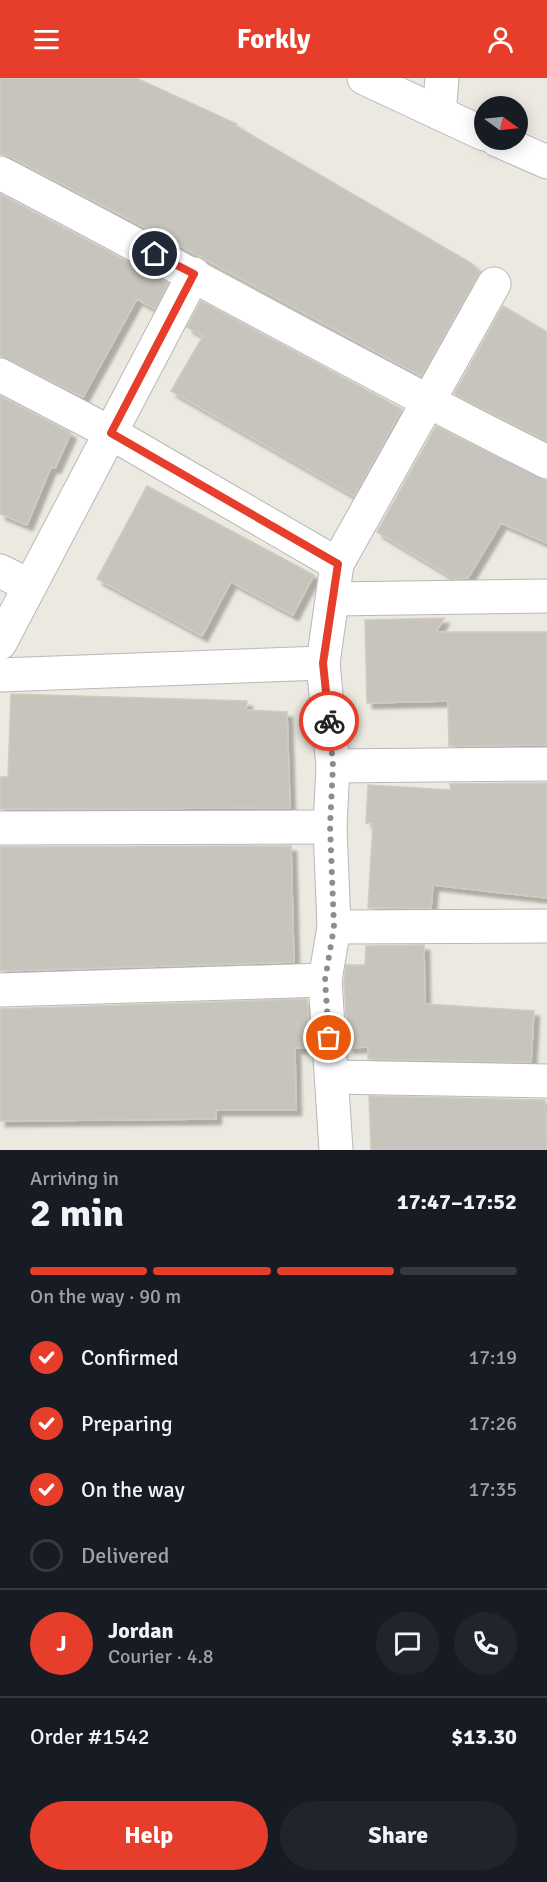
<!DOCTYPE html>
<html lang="en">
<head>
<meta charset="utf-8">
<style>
	:root { --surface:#171b24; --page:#20242c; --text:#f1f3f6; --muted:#9ea1a6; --line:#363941; --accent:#e63e2b }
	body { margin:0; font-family:Signika,sans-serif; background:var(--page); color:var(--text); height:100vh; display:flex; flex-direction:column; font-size:22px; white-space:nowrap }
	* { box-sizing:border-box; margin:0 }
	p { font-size:20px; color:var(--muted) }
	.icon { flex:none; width:33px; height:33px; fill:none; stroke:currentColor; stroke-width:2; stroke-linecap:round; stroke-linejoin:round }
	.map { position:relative; height:1072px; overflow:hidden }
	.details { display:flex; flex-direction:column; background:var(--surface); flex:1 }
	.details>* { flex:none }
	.needle { width:39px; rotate:105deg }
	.controls { position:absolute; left:474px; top:18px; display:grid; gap:12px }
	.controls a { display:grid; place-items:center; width:54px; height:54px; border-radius:50%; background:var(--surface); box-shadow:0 3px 15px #0003; font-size:30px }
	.pin { position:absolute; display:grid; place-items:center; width:51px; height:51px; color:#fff; margin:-26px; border:3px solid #fff; border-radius:50%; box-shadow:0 2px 6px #0007 }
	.courier { position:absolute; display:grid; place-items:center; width:60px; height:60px; margin:-30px; border:4px solid #e63e2b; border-radius:50%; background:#fff; color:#222; box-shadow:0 2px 8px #0007 }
	.head em { font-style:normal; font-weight:800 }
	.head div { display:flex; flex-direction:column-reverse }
	.head { display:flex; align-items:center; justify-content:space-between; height:102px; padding:0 30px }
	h1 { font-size:39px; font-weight:800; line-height:45px }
	.bar { display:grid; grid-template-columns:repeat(4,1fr); gap:9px 6px; align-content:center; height:72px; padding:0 30px }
	.bar i { height:8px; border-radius:4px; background:var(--line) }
	.bar .selected { background:var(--accent) }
	.bar p { grid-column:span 4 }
	.line { display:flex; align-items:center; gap:15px; padding:0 30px; border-top:2px solid var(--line) }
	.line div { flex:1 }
	.round { display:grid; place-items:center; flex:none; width:63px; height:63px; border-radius:32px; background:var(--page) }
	ol { padding:0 30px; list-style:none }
	li { display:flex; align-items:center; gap:18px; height:66px }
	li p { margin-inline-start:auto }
	li .icon { padding:6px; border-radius:50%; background:var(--accent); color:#fff; stroke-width:4 }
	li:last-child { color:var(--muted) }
	li i { width:33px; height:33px; border:3px solid var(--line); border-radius:50% }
	.cta { display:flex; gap:12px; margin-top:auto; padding:12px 30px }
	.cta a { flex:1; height:69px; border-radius:36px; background:var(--accent); color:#fff; font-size:24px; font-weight:800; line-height:69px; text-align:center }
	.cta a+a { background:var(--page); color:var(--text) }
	header { display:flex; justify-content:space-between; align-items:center; height:78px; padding:0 30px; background:var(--accent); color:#fff; font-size:27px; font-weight:800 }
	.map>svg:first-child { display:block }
	.building { fill:#c6c4bd; stroke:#d0cbbe; stroke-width:1.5; filter:url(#shadow) }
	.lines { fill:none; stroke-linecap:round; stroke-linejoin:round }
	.street-casing { stroke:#b6b8bd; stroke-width:35 }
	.street { stroke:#fff; stroke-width:33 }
	.done { stroke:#8c8d8d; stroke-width:6; stroke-dasharray:0 10.8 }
	.route { stroke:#e63e2b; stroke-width:8 }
</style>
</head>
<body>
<header><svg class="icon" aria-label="menu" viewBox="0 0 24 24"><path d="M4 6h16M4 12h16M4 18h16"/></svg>Forkly<svg class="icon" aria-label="person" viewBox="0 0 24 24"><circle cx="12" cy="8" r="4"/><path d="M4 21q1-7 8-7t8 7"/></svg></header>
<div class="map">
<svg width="547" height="1072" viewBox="0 0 547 1072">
	<defs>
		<filter id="shadow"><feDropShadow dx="5.5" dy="5.5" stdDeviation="1.5" flood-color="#0004"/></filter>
	</defs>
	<rect width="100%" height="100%" fill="#ece9e0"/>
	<g class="building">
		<path d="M0,0H136L237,46L236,48L471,185L480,194L421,298L203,180L9,78L0,76Z"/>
		<path d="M0,116L168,205L155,231L137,221L83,319L0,278Z"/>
		<path d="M201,223L402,331L354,418L171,313L203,258L187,249Z"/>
		<path d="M503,228L547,254V363L454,316Z"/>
		<path d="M0,318L71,355L55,390L51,389L27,447L0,436Z"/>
		<path d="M436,348L547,403V465L501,445L468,500L455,501L377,454Z"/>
		<path d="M147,408L314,497L293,537L231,504L202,558L97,501Z"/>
		<path d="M444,540L436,554H547V667L449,668L448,623L367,625L365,542Z"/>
		<path d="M11,616L247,623L246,632L287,634L290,730L0,731V699H8Z"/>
		<path d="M547,705V820L433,807L431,830H368L373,745H366L368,707L451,712L450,706Z"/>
		<path d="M291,768L294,884L0,893V769Z"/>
		<path d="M424,867L425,926L534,933L531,984L368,981V969L348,970L344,903L346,887H365L366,868Z"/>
		<path d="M307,921L311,970H295L296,1032H216V1041L0,1043V931Z"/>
		<path d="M369,1018L545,1022L547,1072H371Z"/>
	</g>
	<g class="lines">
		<g class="street-casing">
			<g id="street">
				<path d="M364,0L484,56"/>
				<path d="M439,35L442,0"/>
				<path d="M497,62L547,84"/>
				<path d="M0,95C183,190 362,292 547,384"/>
				<path d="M0,297L111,355L337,486L323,585L333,688L330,749L334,849L325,902L336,1072"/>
				<path d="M337,486L494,206"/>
				<path d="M0,493L30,508"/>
				<path d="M333,521L547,518"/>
				<path d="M0,565L194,196"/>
				<path d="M0,597L323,585"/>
				<path d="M333,688L547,686"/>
				<path d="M0,750L330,749"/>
				<path d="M334,849L547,848"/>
				<path d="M0,912L325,902"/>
				<path d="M332,999L547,1003"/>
			</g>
		</g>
		<use href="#street" class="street"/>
	</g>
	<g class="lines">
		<path class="done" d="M329,643L333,688L330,748L334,849L325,902L329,960"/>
		<path class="route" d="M155,176L194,196L111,355L338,486L323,585L329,643"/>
	</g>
</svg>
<div class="controls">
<a><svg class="needle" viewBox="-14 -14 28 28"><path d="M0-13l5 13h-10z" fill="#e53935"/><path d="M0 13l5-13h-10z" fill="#9ea1a6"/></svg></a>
</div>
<div class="pin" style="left:329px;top:960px;background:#ea580c"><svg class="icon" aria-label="bag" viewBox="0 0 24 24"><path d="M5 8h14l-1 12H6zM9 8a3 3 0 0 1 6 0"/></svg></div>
<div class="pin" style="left:155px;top:176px;background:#1f2937"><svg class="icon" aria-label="home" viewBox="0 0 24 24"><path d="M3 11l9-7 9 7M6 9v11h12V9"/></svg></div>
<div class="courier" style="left:329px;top:643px"><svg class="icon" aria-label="bike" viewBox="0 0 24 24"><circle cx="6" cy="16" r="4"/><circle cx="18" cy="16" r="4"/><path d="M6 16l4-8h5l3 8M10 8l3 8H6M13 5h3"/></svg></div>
</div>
<section class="details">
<div class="head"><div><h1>2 min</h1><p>Arriving in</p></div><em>17:47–17:52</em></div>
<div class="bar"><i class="selected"></i><i class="selected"></i><i class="selected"></i><i></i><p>On the way · 90 m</p></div>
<ol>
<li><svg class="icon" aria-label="check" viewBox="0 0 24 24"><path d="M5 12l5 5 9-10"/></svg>Confirmed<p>17:19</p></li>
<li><svg class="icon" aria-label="check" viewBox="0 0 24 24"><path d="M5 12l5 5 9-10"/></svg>Preparing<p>17:26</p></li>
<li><svg class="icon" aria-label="check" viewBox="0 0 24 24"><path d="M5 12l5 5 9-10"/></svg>On the way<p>17:35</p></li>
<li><i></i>Delivered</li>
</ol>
<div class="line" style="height:108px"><b class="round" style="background:var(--accent);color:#fff">J</b><div><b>Jordan</b><p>Courier · 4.8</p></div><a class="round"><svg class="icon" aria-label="chat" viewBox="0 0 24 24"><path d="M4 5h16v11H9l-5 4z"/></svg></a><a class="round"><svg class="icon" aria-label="phone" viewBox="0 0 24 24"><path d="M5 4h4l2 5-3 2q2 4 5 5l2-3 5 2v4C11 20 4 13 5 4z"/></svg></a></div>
<div class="line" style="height:78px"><div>Order #1542</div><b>$13.30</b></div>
<div class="cta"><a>Help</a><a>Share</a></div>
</section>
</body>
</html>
